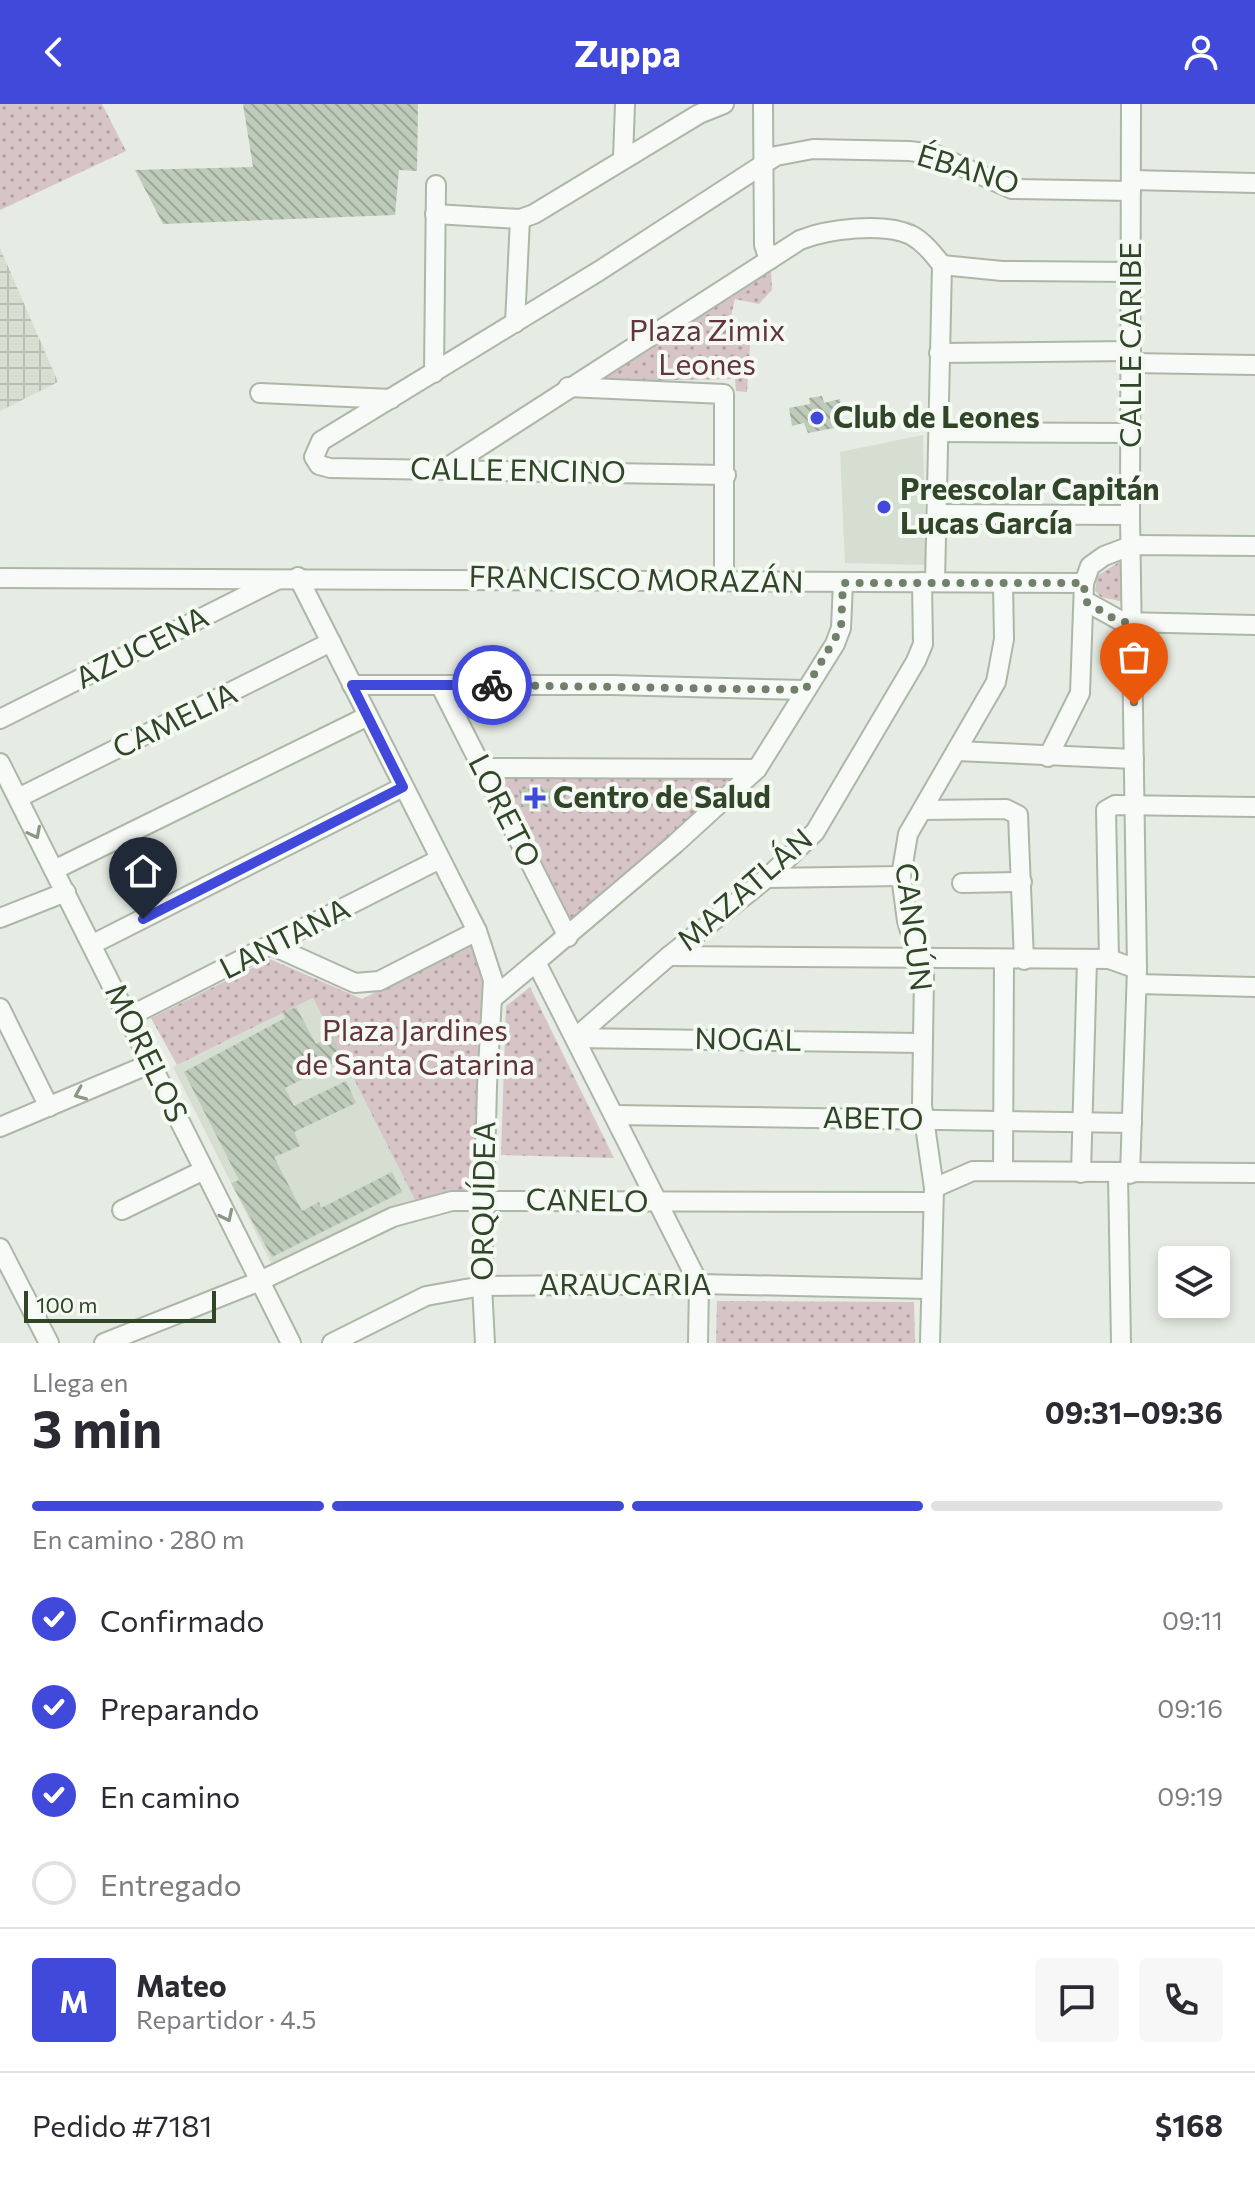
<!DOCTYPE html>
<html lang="es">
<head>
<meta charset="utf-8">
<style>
	:root { --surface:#fff; --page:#f7f7f7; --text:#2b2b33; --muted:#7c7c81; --line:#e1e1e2; --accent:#4049da }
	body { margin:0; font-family:Commissioner,sans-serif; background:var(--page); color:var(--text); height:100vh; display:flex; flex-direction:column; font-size:30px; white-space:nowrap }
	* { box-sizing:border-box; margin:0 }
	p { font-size:26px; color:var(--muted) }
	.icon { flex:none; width:44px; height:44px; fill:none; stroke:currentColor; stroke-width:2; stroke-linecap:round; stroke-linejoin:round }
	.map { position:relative; height:1239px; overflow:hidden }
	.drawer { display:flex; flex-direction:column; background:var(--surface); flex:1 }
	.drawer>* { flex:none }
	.tools { position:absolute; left:1158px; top:1142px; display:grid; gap:16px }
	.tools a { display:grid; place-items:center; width:72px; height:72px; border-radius:8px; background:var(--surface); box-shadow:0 4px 12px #0003; font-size:40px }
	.scale { position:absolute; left:24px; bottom:20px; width:192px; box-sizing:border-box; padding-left:8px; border:4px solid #314629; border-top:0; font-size:22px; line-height:28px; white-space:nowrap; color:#314629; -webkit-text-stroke:6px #f5f9f3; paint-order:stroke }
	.pin { position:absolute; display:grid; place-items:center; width:68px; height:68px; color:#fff; margin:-82px -34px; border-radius:50% 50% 50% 0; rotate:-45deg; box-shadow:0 0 8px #0007 }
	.pin .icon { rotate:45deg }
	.courier { position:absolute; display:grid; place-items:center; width:80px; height:80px; margin:-40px; border:6px solid #4049da; border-radius:50%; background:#fff; color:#222; box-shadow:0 2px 10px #0007 }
	.overview em { font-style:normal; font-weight:700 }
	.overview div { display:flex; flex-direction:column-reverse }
	.overview { display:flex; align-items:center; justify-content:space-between; height:136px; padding:0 32px }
	h1 { font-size:52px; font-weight:700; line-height:60px }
	.bar { display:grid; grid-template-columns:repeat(4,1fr); gap:12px 8px; align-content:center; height:96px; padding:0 32px }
	.bar i { height:10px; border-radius:6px; background:var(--line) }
	.bar .active { background:var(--accent) }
	.bar p { grid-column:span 4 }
	.line { display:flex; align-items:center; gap:20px; padding:0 32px; border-top:2px solid var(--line) }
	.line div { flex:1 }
	.round { display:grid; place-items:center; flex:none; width:84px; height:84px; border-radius:8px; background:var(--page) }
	ol { padding:0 32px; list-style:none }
	li { display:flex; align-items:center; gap:24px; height:88px }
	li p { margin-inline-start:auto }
	li .icon { padding:8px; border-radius:50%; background:var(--accent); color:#fff; stroke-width:4 }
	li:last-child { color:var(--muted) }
	li i { width:44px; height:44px; border:4px solid var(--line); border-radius:50% }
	header { display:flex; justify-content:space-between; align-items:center; height:104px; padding:0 32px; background:var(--accent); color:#fff; font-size:36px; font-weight:700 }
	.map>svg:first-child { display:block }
	.built { fill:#d5ded1 }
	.industrial { fill:url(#industrial-grid) }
	.green { fill:url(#green-dots) }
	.building { fill:url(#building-back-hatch) }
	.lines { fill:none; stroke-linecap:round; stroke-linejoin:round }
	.minor-casing { stroke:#acb7a7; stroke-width:22 }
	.minor { stroke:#f7faf6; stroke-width:18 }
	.oneway { stroke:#8a9785 }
	.done { stroke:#70806a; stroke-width:8; stroke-dasharray:0 14.4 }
	.route { stroke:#4049da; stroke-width:10 }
	.poi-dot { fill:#4049da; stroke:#f5f9f3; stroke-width:3 }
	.labels { text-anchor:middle; stroke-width:8; stroke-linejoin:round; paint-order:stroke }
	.street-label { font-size:30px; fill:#314629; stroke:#f5f9f3 }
	.park-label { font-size:30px; fill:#63353a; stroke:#f5f9f3 }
	.poi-label { font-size:30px; font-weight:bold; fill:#314629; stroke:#f5f9f3; text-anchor:start }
</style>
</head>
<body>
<header><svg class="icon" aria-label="back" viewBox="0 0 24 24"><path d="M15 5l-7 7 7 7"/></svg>Zuppa<svg class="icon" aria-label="person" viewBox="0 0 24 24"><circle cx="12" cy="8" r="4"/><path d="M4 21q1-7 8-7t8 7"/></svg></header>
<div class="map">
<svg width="1255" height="1239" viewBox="0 0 1255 1239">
	<defs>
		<pattern id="industrial-grid" width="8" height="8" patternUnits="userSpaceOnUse" patternTransform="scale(2)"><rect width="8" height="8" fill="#d5ded1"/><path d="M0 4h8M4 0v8" fill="none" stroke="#b7c0b3"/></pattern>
		<pattern id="green-dots" width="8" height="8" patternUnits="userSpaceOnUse" patternTransform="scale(2)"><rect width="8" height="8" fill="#d7c4c7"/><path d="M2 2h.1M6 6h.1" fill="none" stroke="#afa1a2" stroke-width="1.8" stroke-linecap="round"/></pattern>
		<pattern id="building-back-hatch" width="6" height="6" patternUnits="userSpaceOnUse" patternTransform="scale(2)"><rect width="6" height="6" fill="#becbba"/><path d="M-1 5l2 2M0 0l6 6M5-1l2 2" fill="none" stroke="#9ba797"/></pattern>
	</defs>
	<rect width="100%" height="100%" fill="#e6ece3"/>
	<g class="built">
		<path d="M923,331L926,461L845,459L840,348Z"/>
		<path d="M313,894L415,1096L274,1165L173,963Z"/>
	</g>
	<path class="industrial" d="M0,144L58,278L0,307Z"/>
	<g class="green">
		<path d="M0,0H102L126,47L0,106Z"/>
		<path d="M771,166L772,186L759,200L735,195L729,220L751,227L747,288L736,287L735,275L605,277L603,272Z"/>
		<path d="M1124,455V498L1101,493L1095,487L1097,472Z"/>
		<path d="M497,669L739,673L574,821Z"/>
		<path d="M475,837L487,875L476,1089L415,1096L313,894L177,961L151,914L270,855L362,895Z"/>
		<path d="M530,883L614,1054L501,1051L506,902Z"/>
		<path d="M717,1197L914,1198L915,1239H716Z"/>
	</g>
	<g class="building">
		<path d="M243,0H418L417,67L399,66L395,111L163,120L135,66L253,63Z"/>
		<path d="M822,292L824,299L840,295L845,322L808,329L804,319L792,322L789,304L810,300L809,294Z"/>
		<path d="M550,684L552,703H521L519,685Z"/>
		<path d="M296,903L316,940L332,932L344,954L285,984L294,1002L346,977L356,999L294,1028L300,1042L274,1053L302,1107L319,1098L321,1104L392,1068L402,1088L272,1153L231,1079L239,1076L184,968L285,914L283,909Z"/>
	</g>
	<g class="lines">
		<g class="minor-casing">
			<g id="minor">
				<path d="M763,0L764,141L769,156"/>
				<path d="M623,54L625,0"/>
				<path d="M1131,76L1255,79"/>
				<path d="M435,110L520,115L534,110L699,10L724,0"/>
				<path d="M942,161L1002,167L1131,168"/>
				<path d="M515,219L520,115"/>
				<path d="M939,249L1131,247"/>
				<path d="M1130,259L1255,261"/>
				<path d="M434,269L436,81"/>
				<path d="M568,283L724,290V477"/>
				<path d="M260,289L391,295"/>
				<path d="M939,328L1130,329"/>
				<path d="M443,366L800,136C827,125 884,118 911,131C924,138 933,150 942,161L935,478"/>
				<path d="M726,371L330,364L319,361L314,353L321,337L599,167L776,52L813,45L909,47L934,50L1012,85L1131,87"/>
				<path d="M937,410L1130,411"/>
				<path d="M298,473L477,827L493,876L487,982L482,1182L485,1239"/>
				<path d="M0,474L1084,479L1090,462L1104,452L1133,441L1255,442"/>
				<path d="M1085,497L1123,518L1255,521"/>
				<path d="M352,581H612L805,586"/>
				<path d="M440,581L568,833"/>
				<path d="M0,615L277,476"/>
				<path d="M957,647L1134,655"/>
				<path d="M1048,653L1080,589L1084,479"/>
				<path d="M0,659L291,1239"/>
				<path d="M483,664L757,665"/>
				<path d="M18,694L331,538"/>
				<path d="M923,706L1006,705L1018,711L1024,856"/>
				<path d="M54,766L368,612"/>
				<path d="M767,774L901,772"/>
				<path d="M962,779L1022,778"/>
				<path d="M0,814L66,788"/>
				<path d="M93,840L403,683"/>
				<path d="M273,842L355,879L379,877L477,827"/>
				<path d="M669,852L1109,855L1137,865"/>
				<path d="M1109,855L1106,706L1115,701L1255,703"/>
				<path d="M536,858L675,740L757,665L835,540L841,524L843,479"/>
				<path d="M1137,880L1255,883"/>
				<path d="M492,895L536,858L699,1180L698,1239"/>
				<path d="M0,904L49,1003"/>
				<path d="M128,913L440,755"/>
				<path d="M575,934L669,852L767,774L815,728L916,557L923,540L922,478"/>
				<path d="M575,934L922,939"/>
				<path d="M615,1011L1132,1019"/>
				<path d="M0,1023L152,959"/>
				<path d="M1003,1066L1004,856"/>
				<path d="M1081,1069L1087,856"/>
				<path d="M1118,1070L1121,1239"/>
				<path d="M1130,1070L1137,865L1130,411L1131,0"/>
				<path d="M934,1084L973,1067L1255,1069"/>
				<path d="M122,1106L204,1066"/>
				<path d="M0,1144L49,1239"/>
				<path d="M104,1239L260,1177L393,1113L452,1097L932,1098"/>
				<path d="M332,1239L426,1192L482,1182L699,1180L929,1185"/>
				<path d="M930,1239L934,1084L922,1001L924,872L907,817L901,772L908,730L996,578L1004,535L1003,480"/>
			</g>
		</g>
		<use href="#minor" class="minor"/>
	</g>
	<defs><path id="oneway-chevron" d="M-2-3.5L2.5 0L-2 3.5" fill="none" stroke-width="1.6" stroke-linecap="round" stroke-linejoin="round" transform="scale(2)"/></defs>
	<g class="oneway">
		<use href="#oneway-chevron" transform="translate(35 729) rotate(63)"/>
		<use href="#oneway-chevron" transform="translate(80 990) rotate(157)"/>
		<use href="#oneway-chevron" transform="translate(227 1112) rotate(64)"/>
	</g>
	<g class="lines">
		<path class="done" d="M492,581L805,586L841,524L843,479H1084L1085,497L1116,516L1133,520L1134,601"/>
		<path class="route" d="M143,815L403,683L352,581H492"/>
	</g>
	<g class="poi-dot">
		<circle cx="817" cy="314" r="8"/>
		<circle cx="884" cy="403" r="8"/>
		<path d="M531 682h8v8h8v8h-8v8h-8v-8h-8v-8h8z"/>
	</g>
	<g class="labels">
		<g class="street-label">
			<text transform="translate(968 66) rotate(17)" y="10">ÉBANO</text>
			<text transform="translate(1131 241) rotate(-90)" y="10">CALLE CARIBE</text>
			<text transform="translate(518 367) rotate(1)" y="10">CALLE ENCINO</text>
			<text transform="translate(636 476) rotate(1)" y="10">FRANCISCO MORAZÁN</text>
			<text transform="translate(142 544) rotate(-27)" y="10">AZUCENA</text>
			<text transform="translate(175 617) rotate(-26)" y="10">CAMELIA</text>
			<text transform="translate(504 707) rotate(63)" y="10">LORETO</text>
			<text transform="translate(745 786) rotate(-41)" y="10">MAZATLÁN</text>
			<text transform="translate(913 823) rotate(83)" y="10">CANCÚN</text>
			<text transform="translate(285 835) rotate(-27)" y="10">LANTANA</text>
			<text transform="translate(748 936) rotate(1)" y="10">NOGAL</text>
			<text transform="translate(146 949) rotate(64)" y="10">MORELOS</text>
			<text transform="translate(873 1015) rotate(1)" y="10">ABETO</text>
			<text transform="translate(484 1097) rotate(-89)" y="10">ORQUÍDEA</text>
			<text transform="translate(587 1097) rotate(1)" y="10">CANELO</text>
			<text x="625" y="1191">ARAUCARIA</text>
		</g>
		<g class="park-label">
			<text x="707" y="237">Plaza Zimix<tspan x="707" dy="34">Leones</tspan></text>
			<text x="415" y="937">Plaza Jardines<tspan x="415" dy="34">de Santa Catarina</tspan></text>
		</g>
		<g class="poi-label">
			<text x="833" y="324">Club de Leones</text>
			<text x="900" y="396">Preescolar Capitán<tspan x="900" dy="34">Lucas García</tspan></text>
			<text x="553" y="704">Centro de Salud</text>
		</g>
	</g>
</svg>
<div class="tools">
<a><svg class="icon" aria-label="layers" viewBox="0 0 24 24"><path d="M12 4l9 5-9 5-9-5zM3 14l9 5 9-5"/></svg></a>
</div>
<div class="scale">100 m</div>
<div class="pin" style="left:1134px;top:601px;background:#ea580c"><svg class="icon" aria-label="bag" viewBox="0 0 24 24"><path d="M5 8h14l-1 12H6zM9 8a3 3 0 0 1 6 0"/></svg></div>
<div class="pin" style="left:143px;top:815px;background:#1f2937"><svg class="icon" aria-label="home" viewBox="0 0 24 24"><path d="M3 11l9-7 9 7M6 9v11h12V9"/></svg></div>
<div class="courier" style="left:492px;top:581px"><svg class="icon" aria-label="bike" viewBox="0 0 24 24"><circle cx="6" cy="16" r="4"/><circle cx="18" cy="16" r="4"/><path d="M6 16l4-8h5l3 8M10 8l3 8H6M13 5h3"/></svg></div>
</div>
<section class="drawer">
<div class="overview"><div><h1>3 min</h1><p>Llega en</p></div><em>09:31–09:36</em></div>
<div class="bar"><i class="active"></i><i class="active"></i><i class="active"></i><i></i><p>En camino · 280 m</p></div>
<ol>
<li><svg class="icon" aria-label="check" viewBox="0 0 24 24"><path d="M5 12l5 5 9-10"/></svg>Confirmado<p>09:11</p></li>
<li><svg class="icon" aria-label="check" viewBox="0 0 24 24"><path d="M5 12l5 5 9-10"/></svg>Preparando<p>09:16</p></li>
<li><svg class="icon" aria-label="check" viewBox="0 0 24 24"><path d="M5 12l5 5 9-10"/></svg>En camino<p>09:19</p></li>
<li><i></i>Entregado</li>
</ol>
<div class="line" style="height:144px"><b class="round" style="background:var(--accent);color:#fff">M</b><div><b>Mateo</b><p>Repartidor · 4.5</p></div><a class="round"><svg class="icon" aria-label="chat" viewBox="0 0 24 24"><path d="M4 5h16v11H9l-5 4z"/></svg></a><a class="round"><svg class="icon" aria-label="phone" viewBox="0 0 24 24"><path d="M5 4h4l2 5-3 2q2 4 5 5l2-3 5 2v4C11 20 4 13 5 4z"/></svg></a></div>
<div class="line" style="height:104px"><div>Pedido #7181</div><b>$168</b></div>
</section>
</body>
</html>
